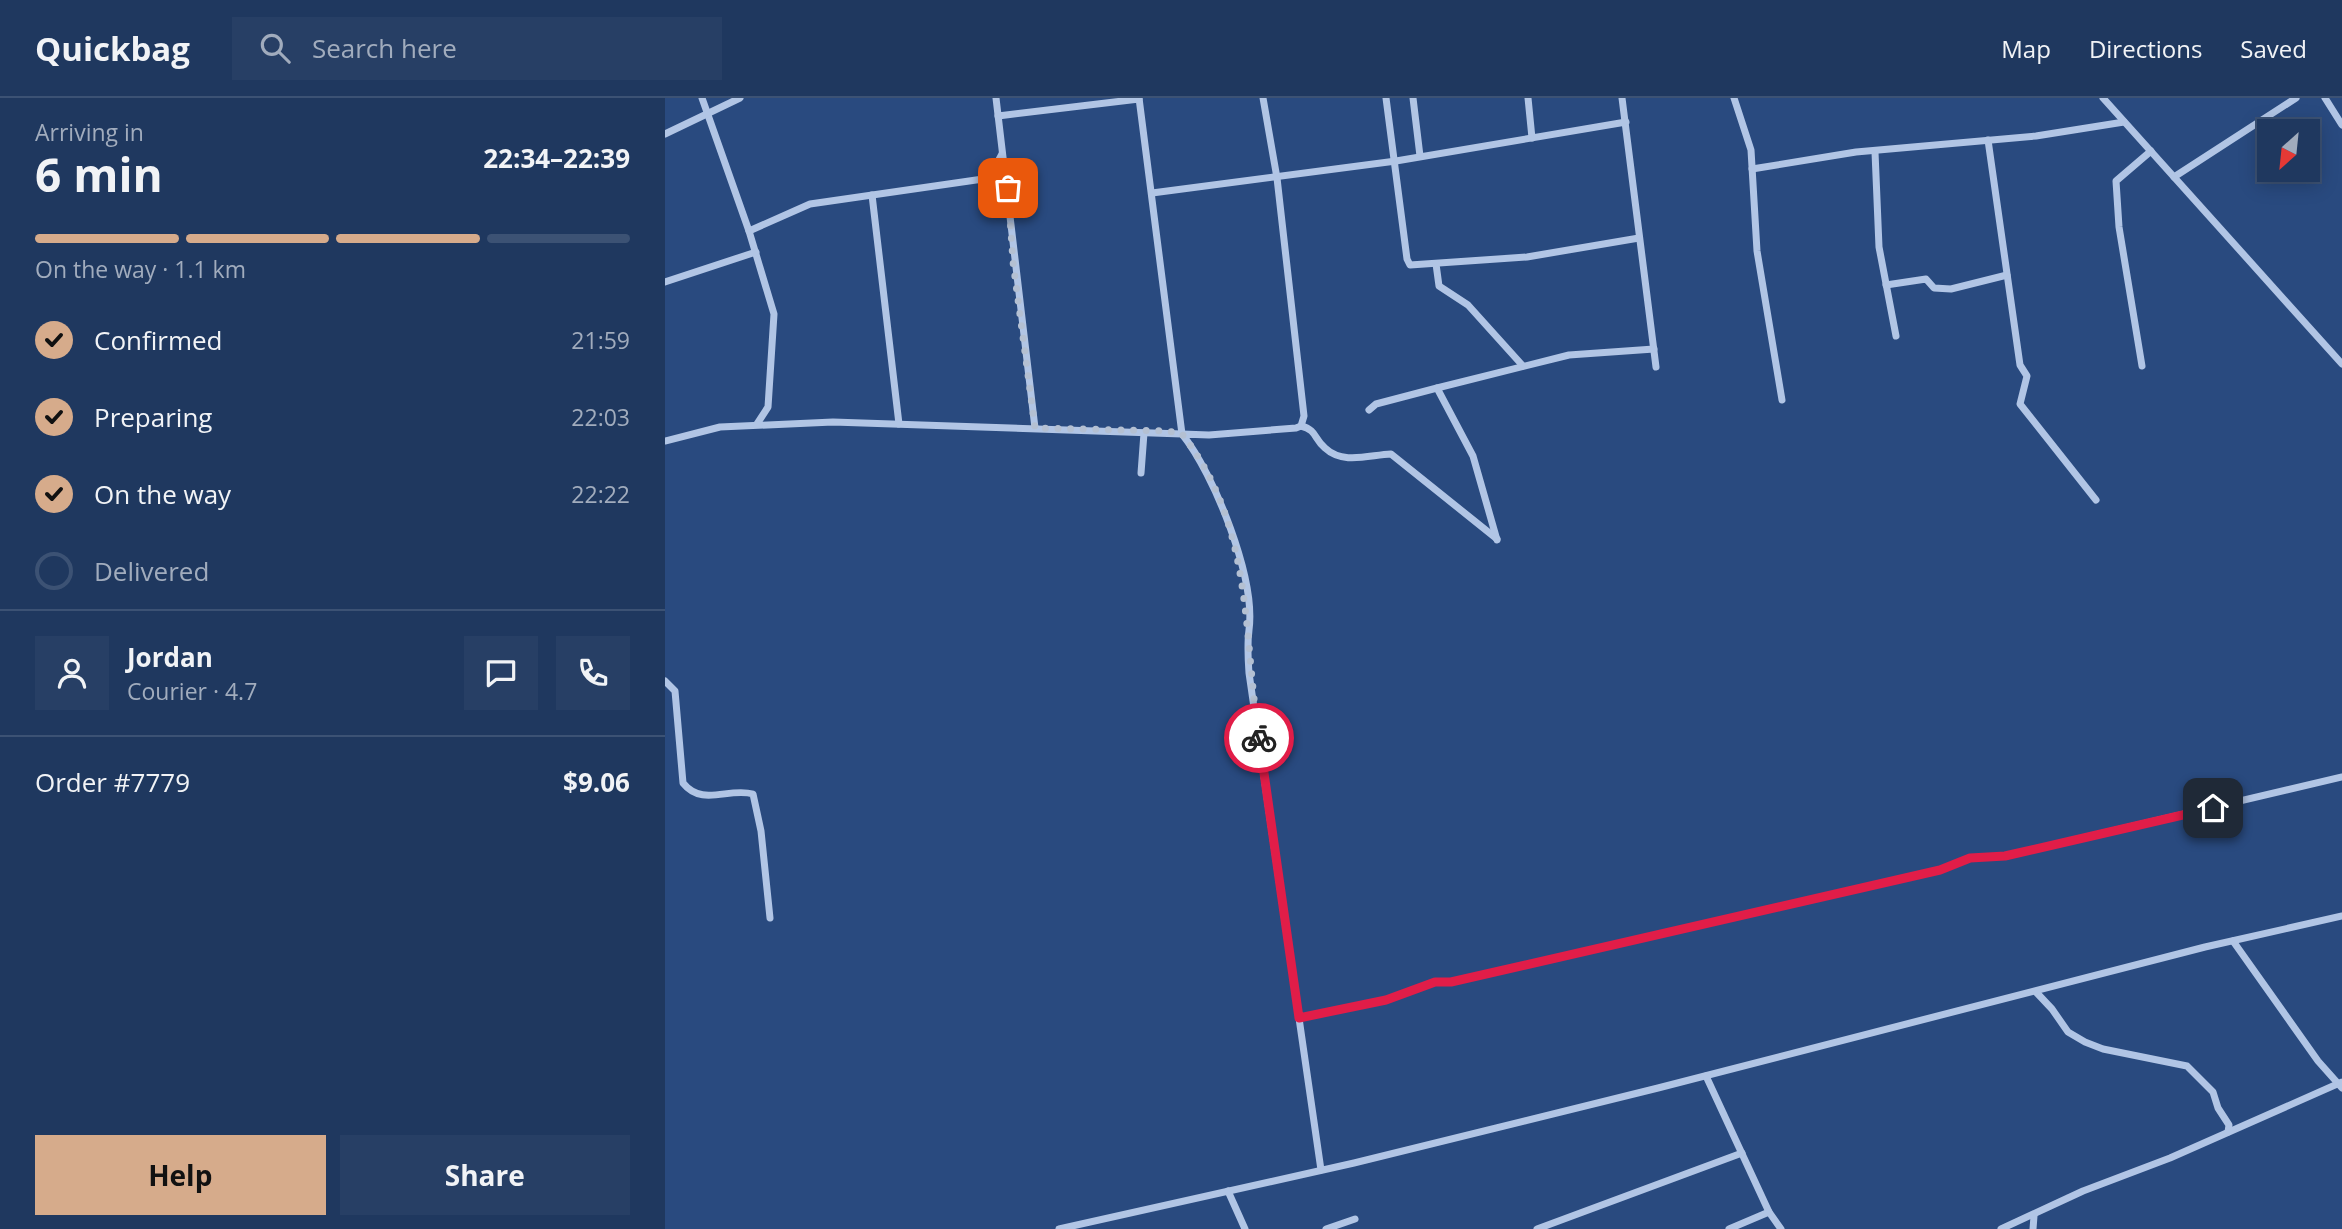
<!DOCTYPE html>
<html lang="en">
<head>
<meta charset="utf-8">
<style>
	:root { --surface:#1f385f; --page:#273f65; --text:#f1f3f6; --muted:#a1acbd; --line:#3c5274; --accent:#d6ab8b }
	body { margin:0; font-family:"Open Sans",sans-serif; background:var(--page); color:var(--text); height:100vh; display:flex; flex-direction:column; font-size:26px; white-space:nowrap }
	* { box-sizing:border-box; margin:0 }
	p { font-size:23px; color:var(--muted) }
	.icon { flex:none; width:38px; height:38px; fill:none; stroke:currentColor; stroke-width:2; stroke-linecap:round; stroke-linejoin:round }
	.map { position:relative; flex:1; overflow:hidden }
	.side { display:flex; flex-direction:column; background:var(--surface); width:665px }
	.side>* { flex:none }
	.needle { width:46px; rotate:207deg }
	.buttons { position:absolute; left:1592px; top:21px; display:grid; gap:14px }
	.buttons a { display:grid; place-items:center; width:63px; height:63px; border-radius:0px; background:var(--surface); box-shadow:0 4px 18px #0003,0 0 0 2px var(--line); font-size:35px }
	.pin { position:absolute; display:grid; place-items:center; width:60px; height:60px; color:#fff; margin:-30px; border-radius:14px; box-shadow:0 4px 10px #0006 }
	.courier { position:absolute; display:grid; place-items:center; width:70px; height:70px; margin:-35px; border:5px solid #e11d48; border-radius:50%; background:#fff; color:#222; box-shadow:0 2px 9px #0007 }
	.overview em { font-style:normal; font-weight:700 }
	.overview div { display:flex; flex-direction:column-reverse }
	.overview { display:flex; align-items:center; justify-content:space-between; height:119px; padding:0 35px }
	h1 { font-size:46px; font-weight:700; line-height:52px }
	.bar { display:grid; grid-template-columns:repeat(4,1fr); gap:10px 7px; align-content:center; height:84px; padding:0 35px }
	.bar i { height:9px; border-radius:5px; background:var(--line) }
	.bar .selected { background:var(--accent) }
	.bar p { grid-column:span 4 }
	.line { display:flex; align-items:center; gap:18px; padding:0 35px; border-top:2px solid var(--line) }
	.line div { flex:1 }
	.round { display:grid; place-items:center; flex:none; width:74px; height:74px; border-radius:0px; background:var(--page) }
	ol { padding:0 35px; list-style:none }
	li { display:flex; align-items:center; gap:21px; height:77px }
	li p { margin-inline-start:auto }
	li .icon { padding:7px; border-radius:50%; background:var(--accent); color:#111; stroke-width:4 }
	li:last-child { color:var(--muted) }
	li i { width:38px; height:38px; border:4px solid var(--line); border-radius:50% }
	.button { display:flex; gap:14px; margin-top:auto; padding:14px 35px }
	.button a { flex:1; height:80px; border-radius:0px; background:var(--accent); color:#111; font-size:28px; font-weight:700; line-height:80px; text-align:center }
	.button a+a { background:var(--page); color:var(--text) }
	header { display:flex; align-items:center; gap:42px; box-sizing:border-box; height:98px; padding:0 35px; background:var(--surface); border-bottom:2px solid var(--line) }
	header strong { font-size:33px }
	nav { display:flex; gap:38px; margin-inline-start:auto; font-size:24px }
	.search { width:490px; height:63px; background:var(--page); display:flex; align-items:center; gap:18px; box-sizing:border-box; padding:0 24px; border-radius:0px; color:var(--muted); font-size:26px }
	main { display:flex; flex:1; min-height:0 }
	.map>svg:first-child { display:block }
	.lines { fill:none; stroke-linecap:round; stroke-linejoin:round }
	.minor { stroke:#b1c5e5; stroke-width:7 }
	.done { stroke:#b4c0d2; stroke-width:7; stroke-dasharray:0 12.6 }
	.route { stroke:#e11d48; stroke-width:9 }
</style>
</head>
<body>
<header>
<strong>Quickbag</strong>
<div class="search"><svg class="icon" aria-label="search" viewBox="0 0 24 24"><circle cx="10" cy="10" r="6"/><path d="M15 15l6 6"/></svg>Search here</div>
<nav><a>Map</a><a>Directions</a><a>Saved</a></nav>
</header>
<main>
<section class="side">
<div class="overview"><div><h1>6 min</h1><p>Arriving in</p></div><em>22:34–22:39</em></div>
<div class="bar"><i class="selected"></i><i class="selected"></i><i class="selected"></i><i></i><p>On the way · 1.1 km</p></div>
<ol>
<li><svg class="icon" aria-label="check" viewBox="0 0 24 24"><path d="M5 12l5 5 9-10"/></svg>Confirmed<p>21:59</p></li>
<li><svg class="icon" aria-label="check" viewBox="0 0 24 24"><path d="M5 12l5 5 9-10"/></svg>Preparing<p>22:03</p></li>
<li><svg class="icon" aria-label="check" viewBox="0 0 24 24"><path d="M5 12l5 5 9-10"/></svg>On the way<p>22:22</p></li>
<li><i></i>Delivered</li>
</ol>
<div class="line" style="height:126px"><a class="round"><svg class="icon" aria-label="person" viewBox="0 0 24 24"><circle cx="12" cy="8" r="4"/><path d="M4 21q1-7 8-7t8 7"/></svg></a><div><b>Jordan</b><p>Courier · 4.7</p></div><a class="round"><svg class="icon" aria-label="chat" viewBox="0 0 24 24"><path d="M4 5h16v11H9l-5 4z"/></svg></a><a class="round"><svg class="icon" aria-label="phone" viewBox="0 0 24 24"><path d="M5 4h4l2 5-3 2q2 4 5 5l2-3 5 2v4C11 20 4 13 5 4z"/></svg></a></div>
<div class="line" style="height:91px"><div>Order #7779</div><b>$9.06</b></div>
<div class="button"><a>Help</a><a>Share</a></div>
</section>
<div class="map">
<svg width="1677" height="1131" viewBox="0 0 1677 1131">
	<rect width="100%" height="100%" fill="#294a7f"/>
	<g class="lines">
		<g class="minor">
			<path d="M37,0L84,133L109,216L103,309L92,326"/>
			<path d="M331,0L370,330"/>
			<path d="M598,0L612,80L639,318L636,328L631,330L544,337L517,336C549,376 591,480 584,532C582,547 583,561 584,575L656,1072"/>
			<path d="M721,0L742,161L745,167L862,159L974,140"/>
			<path d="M748,0L755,58"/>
			<path d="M863,0L867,40"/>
			<path d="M957,0L991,269"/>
			<path d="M1069,0L1086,52L1092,153L1117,302"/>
			<path d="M1438,0L1677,266"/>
			<path d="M1660,0L1677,27"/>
			<path d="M333,18L474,1"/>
			<path d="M0,36L75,0"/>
			<path d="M1323,42L1355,267L1362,278L1355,306L1431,402"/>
			<path d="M1210,54L1214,149L1231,238"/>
			<path d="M337,56L329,71L318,81L343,90"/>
			<path d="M1087,71L1191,54L1371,38L1459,24"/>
			<path d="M1509,79L1631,0"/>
			<path d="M487,95L731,63L961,24"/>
			<path d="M207,97L234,326"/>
			<path d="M84,133L145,106L318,81"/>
			<path d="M771,166L774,188L803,207L858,268"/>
			<path d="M0,184L91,154"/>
			<path d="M1221,187L1261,181L1269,190L1286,191L1342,177"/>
			<path d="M1477,268L1454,129L1451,83L1486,53"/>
			<path d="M704,312L711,306L772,290"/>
			<path d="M636,328C652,332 649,341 660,350C678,367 704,357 726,356L832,441"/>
			<path d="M0,343L55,329L168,324L517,336L474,0"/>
			<path d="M476,375L479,335"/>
			<path d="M832,442L808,358L772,290L904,257L989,251"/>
			<path d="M0,583L10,593L18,685C37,709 64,689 88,696L96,733L105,820"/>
			<path d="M1568,843L1653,963L1677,990"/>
			<path d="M1371,894L1387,911L1403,934L1420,944L1438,951L1522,968L1548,994L1553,1010L1564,1027L1563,1034"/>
			<path d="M634,920L721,902L770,884H786L1275,772L1305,760L1341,758L1677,679"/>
			<path d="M1041,978L1104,1114L1116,1131"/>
			<path d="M563,1093L580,1131"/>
			<path d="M394,1131L689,1065L993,990L1540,849L1677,818"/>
			<path d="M661,1131L690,1121"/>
			<path d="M872,1131L1077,1055"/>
			<path d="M1064,1131L1104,1114"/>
			<path d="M1336,1131L1418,1093L1505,1060L1677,984"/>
			<path d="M1368,1131L1369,1118"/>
		</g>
	</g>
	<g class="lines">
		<path class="done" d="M343,90L348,164L370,330L503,333L517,336C588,426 578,534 594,640"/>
		<path class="route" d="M594,640L634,920L721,902L770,884H786L1275,772L1305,760L1340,758L1548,710"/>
	</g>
</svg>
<div class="buttons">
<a><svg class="needle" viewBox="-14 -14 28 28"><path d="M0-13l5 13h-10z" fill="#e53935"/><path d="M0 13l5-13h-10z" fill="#a1acbd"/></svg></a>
</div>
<div class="pin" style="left:343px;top:90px;background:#ea580c"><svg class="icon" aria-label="bag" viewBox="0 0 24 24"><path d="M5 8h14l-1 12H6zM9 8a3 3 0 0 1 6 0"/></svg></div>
<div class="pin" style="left:1548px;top:710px;background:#1f2937"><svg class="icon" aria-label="home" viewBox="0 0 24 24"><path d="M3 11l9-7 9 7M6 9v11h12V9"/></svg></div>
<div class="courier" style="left:594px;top:640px"><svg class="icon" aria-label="bike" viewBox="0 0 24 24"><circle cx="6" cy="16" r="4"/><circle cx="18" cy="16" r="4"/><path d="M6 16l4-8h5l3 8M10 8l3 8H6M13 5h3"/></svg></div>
</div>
</main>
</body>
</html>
